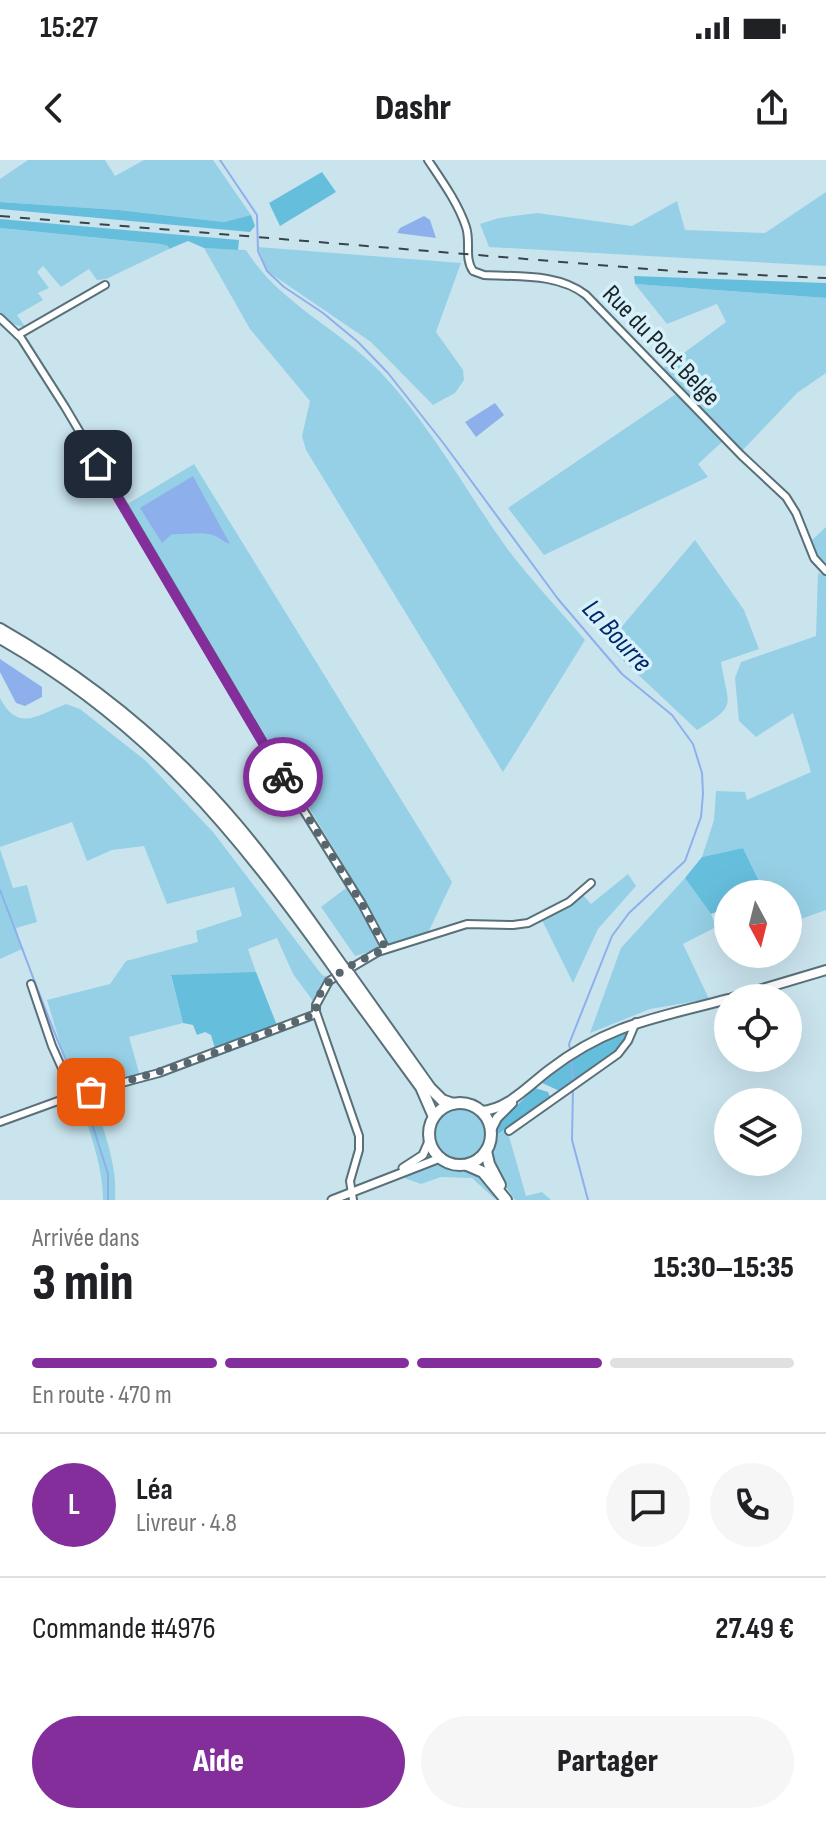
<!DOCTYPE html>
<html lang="fr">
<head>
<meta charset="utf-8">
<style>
	:root { --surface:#fff; --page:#f6f6f6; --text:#202124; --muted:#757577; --line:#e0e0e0; --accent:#842e9c }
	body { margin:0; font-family:"Sofia Sans Condensed",sans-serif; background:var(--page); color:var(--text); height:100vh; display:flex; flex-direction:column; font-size:30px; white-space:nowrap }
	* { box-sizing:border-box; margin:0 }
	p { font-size:26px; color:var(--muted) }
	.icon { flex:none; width:44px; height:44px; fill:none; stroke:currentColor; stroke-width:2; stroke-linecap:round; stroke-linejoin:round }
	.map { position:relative; height:1040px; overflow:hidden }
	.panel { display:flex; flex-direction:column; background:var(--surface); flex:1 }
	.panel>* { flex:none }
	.needle { width:52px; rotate:173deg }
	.tools { position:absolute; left:714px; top:720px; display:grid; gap:16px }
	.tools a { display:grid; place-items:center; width:88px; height:88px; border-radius:50%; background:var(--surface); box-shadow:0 8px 32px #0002; font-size:40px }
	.pin { position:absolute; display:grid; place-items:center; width:68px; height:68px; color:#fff; margin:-34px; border-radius:16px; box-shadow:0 4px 12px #0006 }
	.courier { position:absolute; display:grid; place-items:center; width:80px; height:80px; margin:-40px; border:6px solid #842e9c; border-radius:50%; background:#fff; color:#222; box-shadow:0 2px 10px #0007 }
	.overview em { font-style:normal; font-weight:800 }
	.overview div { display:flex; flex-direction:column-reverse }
	.overview { display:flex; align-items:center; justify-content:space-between; height:136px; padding:0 32px }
	h1 { font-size:52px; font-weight:800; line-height:60px }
	.bar { display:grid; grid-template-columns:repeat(4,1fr); gap:12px 8px; align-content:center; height:96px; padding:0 32px }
	.bar i { height:10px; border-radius:6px; background:var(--line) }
	.bar .current { background:var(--accent) }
	.bar p { grid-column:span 4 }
	.line { display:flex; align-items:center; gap:20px; padding:0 32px; border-top:2px solid var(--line) }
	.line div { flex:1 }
	.round { display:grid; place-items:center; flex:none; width:84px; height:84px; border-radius:42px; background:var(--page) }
	.action { display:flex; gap:16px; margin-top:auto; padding:16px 32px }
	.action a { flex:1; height:92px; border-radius:48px; background:var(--accent); color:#fff; font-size:32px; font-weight:800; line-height:92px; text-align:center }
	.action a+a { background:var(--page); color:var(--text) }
	.status { display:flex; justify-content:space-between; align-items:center; height:56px; padding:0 40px; background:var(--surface); direction:ltr }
	.status svg { height:22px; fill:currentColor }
	header { display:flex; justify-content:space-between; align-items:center; height:104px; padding:0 32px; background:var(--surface); font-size:36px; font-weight:800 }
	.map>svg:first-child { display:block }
	.green { fill:#96d0e6 }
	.forest { fill:#66bedd }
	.water { fill:#8db0ec }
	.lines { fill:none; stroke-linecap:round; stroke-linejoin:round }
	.stream { stroke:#8db0ec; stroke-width:2 }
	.minor-casing { stroke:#597079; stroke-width:10 }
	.tertiary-casing { stroke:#597079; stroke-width:11 }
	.secondary-casing { stroke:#597079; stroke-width:12 }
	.trunk-casing { stroke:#597079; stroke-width:14 }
	.minor { stroke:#fff; stroke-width:6 }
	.tertiary { stroke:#fff; stroke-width:7 }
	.secondary { stroke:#fff; stroke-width:8 }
	.trunk { stroke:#fff; stroke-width:10 }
	.rail { stroke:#374449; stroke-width:2; stroke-dasharray:10 10; stroke-linecap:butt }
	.trunk-bridge-casing { stroke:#597079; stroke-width:14; stroke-linecap:butt }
	.trunk-bridge { stroke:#fff; stroke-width:10 }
	.done { stroke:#58676d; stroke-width:8; stroke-dasharray:0 14.4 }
	.route { stroke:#842e9c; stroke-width:10 }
	.labels { text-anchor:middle; stroke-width:7; stroke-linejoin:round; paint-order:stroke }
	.street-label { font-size:26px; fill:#1a2428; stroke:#d7f1fb }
	.water-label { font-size:28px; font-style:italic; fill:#01276b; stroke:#d7f1fb }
</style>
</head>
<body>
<div class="status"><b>15:27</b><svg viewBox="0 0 49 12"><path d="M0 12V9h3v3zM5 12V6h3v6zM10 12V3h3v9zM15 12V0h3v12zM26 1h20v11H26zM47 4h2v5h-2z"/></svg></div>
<header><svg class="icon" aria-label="back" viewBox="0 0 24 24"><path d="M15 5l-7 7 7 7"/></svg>Dashr<svg class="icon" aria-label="share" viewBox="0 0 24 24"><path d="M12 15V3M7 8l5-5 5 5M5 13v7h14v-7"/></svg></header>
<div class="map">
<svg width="826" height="1040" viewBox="0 0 826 1040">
	<rect width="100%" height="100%" fill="#cae4ee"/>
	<g class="green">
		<path d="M28,0H105L115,16L144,0H213L251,55L224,62L119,50L0,42V19Z"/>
		<path d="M826,32V106L489,87L480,64L499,58L537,53L632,66L677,41L685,70L765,73Z"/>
		<path d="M0,68L160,84L168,86L169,89L106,119L97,120L89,109L61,127L43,106L37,112L49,128L38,133L43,140L17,155L26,168L10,163L0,155Z"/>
		<path d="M258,87L461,103L436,172L463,210L464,220L455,233L433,245L371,182L267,111Z"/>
		<path d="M204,88L246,90C280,145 343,170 385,217C432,268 466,331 506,387C530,419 559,449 585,480L503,612L306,290L302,276L310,241L250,169Z"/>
		<path d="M635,124L826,138V213L797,233L741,292L662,209L726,162L717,144L667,164Z"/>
		<path d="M676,234L722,282L698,304L708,317L544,395L508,348Z"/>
		<path d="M194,304L452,722L427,775L355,796L321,747L354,722L126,345Z"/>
		<path d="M826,367V406L820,400L812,380Z"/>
		<path d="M695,380L744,450L759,489L721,502C728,547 739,544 697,570L613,491V481L619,470Z"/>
		<path d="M818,413L826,416V750L798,760L788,759V734H766L743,688L702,697L714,660L716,631L745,632L747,640L811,612L793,553L756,577L739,561L735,518L741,502L816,476Z"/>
		<path d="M0,538C18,573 38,555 66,544L80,549L146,601L213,672L322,815L328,817L316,839L313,841L293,814L277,778L248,789L260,824L219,814L171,816L183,863L129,877L140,916L85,930L77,927L62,890L47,840L110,824L126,801L198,782L196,771L242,756L234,727L167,744L144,686L112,690L87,701L72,662L0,687Z"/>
		<path d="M0,689L13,728L27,725L37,762L16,768L22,789L0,799Z"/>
		<path d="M628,714L636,726L598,769L573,823L542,760L567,748L583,735L591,744Z"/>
		<path d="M685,718L711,754L716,767L683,784L709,839L650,849L590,873L621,788Z"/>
		<path d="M91,934C103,966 118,1006 115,1040H103C103,1005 89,971 79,937Z"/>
		<circle cx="461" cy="975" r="26"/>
		<path d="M507,969L526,1036L542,1032L551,1040H515C500,1018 488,1003 494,977Z"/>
		<path d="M437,1002L451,1010H470L489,1027L496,1040L472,1018L441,1017L421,1024L399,1016Z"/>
	</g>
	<g class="forest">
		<path d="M322,12L336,32L280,66L269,43Z"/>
		<path d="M0,42L119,50L224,62L251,55L255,66L250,72L0,49Z"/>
		<path d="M0,59L239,80L238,90L204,88L188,81L169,89L168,86L160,84L0,68Z"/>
		<path d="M634,116L826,123V138L635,124Z"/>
		<path d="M743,688L763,729L754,734H728V747L711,754L685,718L702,697Z"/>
		<path d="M256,812L278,868L216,892L211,875L205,872L197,875L193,865L183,863L171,815Z"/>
		<path d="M629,871L617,892L562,932L542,923V920L579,892Z"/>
		<path d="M535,928L548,932L551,939L494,977L495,966Z"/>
	</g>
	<g class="water">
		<path d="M424,56L430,60L436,78L397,73L400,68Z"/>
		<path d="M495,243L504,255L476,277L465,262Z"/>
		<path d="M193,316L230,384C223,382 219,377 213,375C201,371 184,375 172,374L162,383L140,348Z"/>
		<path d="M0,499L42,527V537L25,546L16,543L0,512Z"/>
	</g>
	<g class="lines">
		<g class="stream">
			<path d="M220,0L257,55L258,91L267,111L284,127L323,153L358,182L388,213L444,284L558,439L622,514L672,555L693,584L702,613L703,634L701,657L685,701L629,753L612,776L569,884L570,889"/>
			<path d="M0,730C26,797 49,865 79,930"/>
			<path d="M571,900L573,921"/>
			<path d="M573,928L572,980L588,1040"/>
			<path d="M84,938L108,1014V1040"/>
		</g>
		<g class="minor-casing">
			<g id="minor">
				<path d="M428,0C442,21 458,43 466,67C471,82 464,98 473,111L484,115C518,117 558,113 586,135L741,295L786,337L796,353L814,398L826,411"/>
				<path d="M0,158L21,178L65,247L299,643L362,744L386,789"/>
				<path d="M18,175L105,125"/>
				<path d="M31,824L52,886L74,935"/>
				<path d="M0,962L69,937L159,913L316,854"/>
				<path d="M509,971L618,894L628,881L636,862"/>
				<path d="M353,1040L350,1021L359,990V976L316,852V845L329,821L378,792L467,764L513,765L528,763L569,742L591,723"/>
			</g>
		</g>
		<g class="tertiary-casing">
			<g id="tertiary">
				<path d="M403,1008L423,995L430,979"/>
				<path d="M332,1040L440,998"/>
			</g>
		</g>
		<g class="secondary-casing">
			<g id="secondary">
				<path d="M732,838L826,810"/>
				<path d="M481,951C507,950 529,925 549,910C610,863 658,858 728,839"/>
				<path d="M491,970L497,958L512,943"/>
			</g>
		</g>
		<g class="trunk-casing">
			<g id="trunk">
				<path d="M0,469C89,520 169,585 236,664C274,709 308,758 342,806"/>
				<path d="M0,478C151,564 237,672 336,810"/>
				<path d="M349,814L430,928L442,940L453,944"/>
				<path d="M342,819L421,927L434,957"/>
				<circle cx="460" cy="974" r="31"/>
				<path d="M486,991L489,1004L500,1025"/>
				<path d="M467,1005L483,1012L506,1040"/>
			</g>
		</g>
		<use href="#minor" class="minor"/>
		<use href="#tertiary" class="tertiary"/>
		<use href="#secondary" class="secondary"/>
		<use href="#trunk" class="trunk"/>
		<path class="rail" d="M0,56L685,112L826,118"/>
		<g class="trunk-bridge-casing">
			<g id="trunk-bridge">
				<path d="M342,806L349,814"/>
				<path d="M336,810L342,819"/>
			</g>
		</g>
		<use href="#trunk-bridge" class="trunk-bridge"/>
	</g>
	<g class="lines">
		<path class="done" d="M91,932L194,901L316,854C314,818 359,801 386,789L362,744L283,617"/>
		<path class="route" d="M98,304L283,617"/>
	</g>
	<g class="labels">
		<g class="street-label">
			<text transform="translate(662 185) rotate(46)" y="9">Rue du Pont Belge</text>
		</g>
		<g class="water-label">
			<text transform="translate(618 475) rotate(47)" y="10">La Bourre</text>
		</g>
	</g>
</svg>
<div class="tools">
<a><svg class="needle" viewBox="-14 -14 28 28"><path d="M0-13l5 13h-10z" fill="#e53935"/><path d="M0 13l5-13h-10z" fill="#757577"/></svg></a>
<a><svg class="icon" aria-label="locate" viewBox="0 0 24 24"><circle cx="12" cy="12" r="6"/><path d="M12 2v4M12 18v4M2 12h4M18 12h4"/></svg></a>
<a><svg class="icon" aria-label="layers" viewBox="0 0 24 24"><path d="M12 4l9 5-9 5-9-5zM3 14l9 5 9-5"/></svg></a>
</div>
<div class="pin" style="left:91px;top:932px;background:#ea580c"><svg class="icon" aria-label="bag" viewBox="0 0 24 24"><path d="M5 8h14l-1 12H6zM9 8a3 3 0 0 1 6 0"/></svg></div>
<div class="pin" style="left:98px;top:304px;background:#1f2937"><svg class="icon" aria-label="home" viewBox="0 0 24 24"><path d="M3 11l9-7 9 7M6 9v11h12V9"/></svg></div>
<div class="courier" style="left:283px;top:617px"><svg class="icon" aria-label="bike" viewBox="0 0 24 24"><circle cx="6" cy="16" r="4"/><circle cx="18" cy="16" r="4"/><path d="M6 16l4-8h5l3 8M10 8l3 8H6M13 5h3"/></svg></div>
</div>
<section class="panel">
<div class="overview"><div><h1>3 min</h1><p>Arrivée dans</p></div><em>15:30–15:35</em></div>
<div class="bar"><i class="current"></i><i class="current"></i><i class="current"></i><i></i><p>En route · 470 m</p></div>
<div class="line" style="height:144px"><b class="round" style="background:var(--accent);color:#fff">L</b><div><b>Léa</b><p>Livreur · 4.8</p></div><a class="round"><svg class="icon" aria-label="chat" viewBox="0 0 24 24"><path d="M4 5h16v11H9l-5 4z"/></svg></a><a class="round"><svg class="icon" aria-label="phone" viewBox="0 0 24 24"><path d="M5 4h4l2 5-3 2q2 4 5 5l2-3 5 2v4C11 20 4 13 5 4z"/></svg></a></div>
<div class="line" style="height:104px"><div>Commande #4976</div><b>27.49 €</b></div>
<div class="action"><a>Aide</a><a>Partager</a></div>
</section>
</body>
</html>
